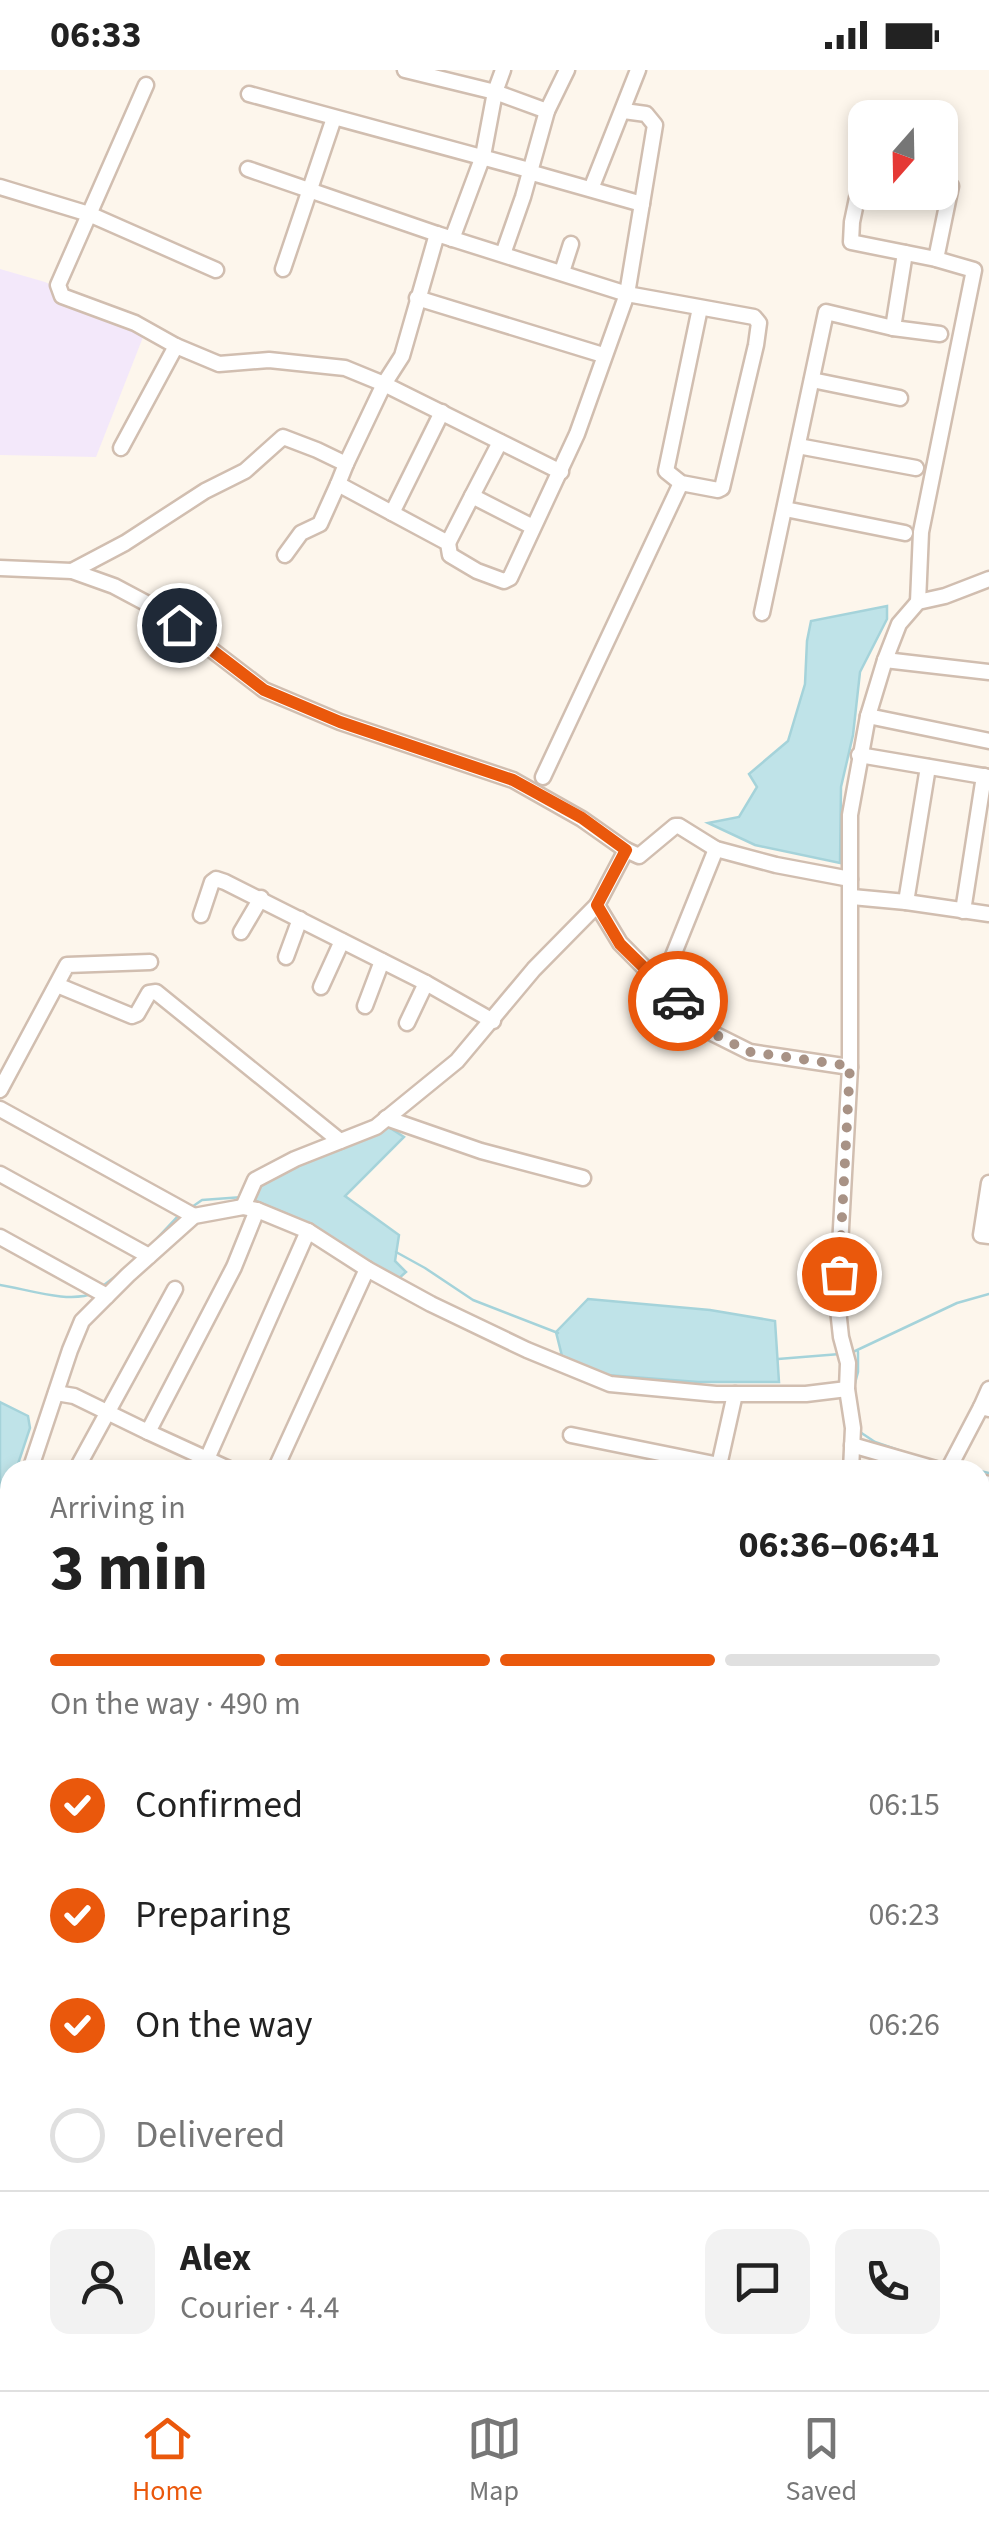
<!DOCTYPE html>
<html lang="en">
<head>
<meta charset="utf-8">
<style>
	:root { --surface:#fff; --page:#f2f2f2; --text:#222; --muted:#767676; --line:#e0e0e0; --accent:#ea580c }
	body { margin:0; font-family:"Source Sans 3",sans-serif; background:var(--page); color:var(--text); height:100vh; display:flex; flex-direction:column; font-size:38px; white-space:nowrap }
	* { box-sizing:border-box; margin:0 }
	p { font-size:32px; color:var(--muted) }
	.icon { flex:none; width:55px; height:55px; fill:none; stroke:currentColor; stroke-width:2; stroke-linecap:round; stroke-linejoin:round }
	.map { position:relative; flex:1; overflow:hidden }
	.drawer { position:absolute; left:0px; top:1390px; width:990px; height:930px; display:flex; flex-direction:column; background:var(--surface); border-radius:30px 30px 0 0; box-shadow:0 5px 15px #0003 }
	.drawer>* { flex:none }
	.needle { width:65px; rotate:200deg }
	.controls { position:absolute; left:848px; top:30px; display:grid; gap:20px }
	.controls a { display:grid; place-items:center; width:110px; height:110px; border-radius:20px; background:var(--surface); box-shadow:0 5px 15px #0003; font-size:50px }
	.pin { position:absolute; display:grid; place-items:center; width:85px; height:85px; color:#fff; margin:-42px; border:5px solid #fff; border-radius:50%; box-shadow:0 2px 10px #0007 }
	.courier { position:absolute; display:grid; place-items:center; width:100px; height:100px; margin:-50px; border:8px solid #ea580c; border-radius:50%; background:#fff; color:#222; box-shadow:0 2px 12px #0007 }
	.headline em { font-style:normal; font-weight:700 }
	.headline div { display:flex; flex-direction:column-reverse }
	.headline { display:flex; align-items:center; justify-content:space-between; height:170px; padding:0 50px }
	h1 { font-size:65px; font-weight:700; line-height:75px }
	.bar { display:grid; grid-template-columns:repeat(4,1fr); gap:15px 10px; align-content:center; height:120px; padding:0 50px }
	.bar i { height:12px; border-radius:8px; background:var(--line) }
	.bar .on { background:var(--accent) }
	.bar p { grid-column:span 4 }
	.line { display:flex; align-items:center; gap:25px; padding:0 50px; border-top:2px solid var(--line) }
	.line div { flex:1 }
	.round { display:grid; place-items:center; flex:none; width:105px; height:105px; border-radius:20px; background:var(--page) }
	ol { padding:0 50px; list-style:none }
	li { display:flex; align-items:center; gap:30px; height:110px }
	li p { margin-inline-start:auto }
	li .icon { padding:10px; border-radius:50%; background:var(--accent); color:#fff; stroke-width:4 }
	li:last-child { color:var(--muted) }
	li i { width:55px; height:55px; border:5px solid var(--line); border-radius:50% }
	.status { display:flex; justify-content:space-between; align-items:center; height:70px; padding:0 50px; background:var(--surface); direction:ltr }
	.status svg { height:28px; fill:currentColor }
	.menu { display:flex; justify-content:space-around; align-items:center; height:140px; border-top:2px solid var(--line); background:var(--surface); font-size:28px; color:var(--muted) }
	.menu a { display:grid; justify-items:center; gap:5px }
	.menu .on { color:var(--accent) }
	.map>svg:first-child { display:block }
	.education { fill:#f3e8fa }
	.water { fill:#bfe3e8; stroke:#a5d3da; stroke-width:2.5 }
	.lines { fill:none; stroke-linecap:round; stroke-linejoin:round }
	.stream { stroke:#a5d3da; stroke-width:2.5 }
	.minor-casing { stroke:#d1beb0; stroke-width:19 }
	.minor { stroke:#fff; stroke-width:14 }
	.done { stroke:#a89285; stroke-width:10; stroke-dasharray:0 18 }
	.route { stroke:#ea580c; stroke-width:12 }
</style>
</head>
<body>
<div class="status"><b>06:33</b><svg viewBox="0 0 49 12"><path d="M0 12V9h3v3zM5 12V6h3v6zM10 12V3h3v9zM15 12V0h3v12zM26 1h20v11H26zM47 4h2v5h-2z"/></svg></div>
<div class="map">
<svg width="989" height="2320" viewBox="0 0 989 2320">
	<rect width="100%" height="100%" fill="#fdf6ec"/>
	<path class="education" d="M0,199L45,212L145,262L96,387L0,385Z"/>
	<g class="water">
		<path d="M887,536V549L860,602L853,665L841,717L840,793L755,775L708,753L739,747L757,717L749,704L788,671L805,614L807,571L811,551Z"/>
		<path d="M387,1056L404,1067L345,1126L399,1165L395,1191L406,1202L397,1210L290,1145L253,1130L255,1120C295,1093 343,1078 387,1056Z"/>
		<path d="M588,1229L710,1240L775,1251L779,1312H698L606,1305L562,1286L556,1262Z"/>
		<path d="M0,1332L28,1346L30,1358L16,1400H10V1420L0,1457Z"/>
	</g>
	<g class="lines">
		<g class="stream">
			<path d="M189,1139L202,1130L243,1127"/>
			<path d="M146,1180L178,1146"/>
			<path d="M396,1182L425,1198L473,1230L558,1263"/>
			<path d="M0,1215C27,1219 69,1234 94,1223"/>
			<path d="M104,1215L121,1202"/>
			<path d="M853,1282L957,1233L989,1224"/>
			<path d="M778,1289L840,1284"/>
			<path d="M854,1317L858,1302V1282"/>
			<path d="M857,1360L875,1372L913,1385"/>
			<path d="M926,1389L947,1393"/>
			<path d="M955,1394L978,1400"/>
			<path d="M980,1401L989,1403"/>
		</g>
		<g class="minor-casing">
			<g id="minor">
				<path d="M405,0L495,22L547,41"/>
				<path d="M146,15L58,215L62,226L135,253L176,276L219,294L269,290L345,298L384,314L561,402"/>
				<path d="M249,24L529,100"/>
				<path d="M865,90L852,152L851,172L936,189L974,200L921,462L918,532"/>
				<path d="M248,99L437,164"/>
				<path d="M529,102L642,134"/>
				<path d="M0,117L89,144L216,200"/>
				<path d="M591,119L638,0"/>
				<path d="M452,169L483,86L495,22L503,0"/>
				<path d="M503,184L523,127L547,41L567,0"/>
				<path d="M936,189L951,116"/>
				<path d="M283,199L334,48"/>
				<path d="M562,202L571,174"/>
				<path d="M417,228L603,285"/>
				<path d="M893,258L905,183"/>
				<path d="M812,310L900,328"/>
				<path d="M798,376L916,398"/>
				<path d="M121,378L176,276"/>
				<path d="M346,394L338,414L448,473L450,485L477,501L504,511L510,508L577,364L627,224L655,55L646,44L624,41"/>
				<path d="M472,426L500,372"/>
				<path d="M785,439L905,463"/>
				<path d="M392,443L442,342"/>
				<path d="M448,473L472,426L533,457"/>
				<path d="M285,485L301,463L320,454L338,414"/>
				<path d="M0,498L72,501L114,516L161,541L264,620L340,652L513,710L582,749L626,780L597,835L620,873L706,960L750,982L850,997"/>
				<path d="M72,501L125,473L205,421L245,401L283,367L317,380L346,394L384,314L402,286L437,164L627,224L754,247L759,253L756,275L722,418L718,420L681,413L666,401L700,238"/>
				<path d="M762,543L826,242L893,258L940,264"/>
				<path d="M885,590L989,602"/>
				<path d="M868,646L989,671"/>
				<path d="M859,685L989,707"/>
				<path d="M543,707L681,413"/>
				<path d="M626,780L639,786L675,756H679L716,779L776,795L850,809"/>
				<path d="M852,827L906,832L989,844"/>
				<path d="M906,832L928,697"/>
				<path d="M963,841L984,706"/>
				<path d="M201,845L212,812L216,809L225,812L426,913L493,951"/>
				<path d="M241,862L261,828"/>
				<path d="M286,887L300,849"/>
				<path d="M662,913L716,779"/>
				<path d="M57,915L132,946L137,944L149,923L156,922L340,1071"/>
				<path d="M321,917L342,871"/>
				<path d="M365,936L382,891"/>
				<path d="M407,953L426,913"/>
				<path d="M0,1020L67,895L150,892"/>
				<path d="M0,1039L194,1146"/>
				<path d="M386,1048L481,1081L583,1108"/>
				<path d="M0,1104L149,1186"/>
				<path d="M989,1113L981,1165L989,1166"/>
				<path d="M243,1137L255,1110L295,1089L376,1057L457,991L534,899L597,835"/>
				<path d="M0,1167L107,1226"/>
				<path d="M56,1323L74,1326L148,1362L234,1197L257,1140"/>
				<path d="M981,1337L989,1319"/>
				<path d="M148,1362L231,1400"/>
				<path d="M571,1365L719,1395"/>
				<path d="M852,1375L939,1400"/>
				<path d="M207,1389L308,1161"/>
				<path d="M30,1400L70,1280L82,1251L128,1205L194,1146L243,1137L257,1140L308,1161L367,1199L431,1234L527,1280L610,1314L716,1324H806L847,1319"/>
				<path d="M76,1400L175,1219"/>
				<path d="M275,1400L367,1199"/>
				<path d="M718,1400L735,1324"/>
				<path d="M851,1400L853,1358L847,1319L848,1293L841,1267L837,1230L850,997V745L868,646L885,590L899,554L918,532L945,526L989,509"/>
				<path d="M948,1400L981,1337L989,1339"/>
				<path d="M980,1412L989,1414"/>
				<path d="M980,1483L989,1486"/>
				<path d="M0,1526L10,1466"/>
				<path d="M980,1596L989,1599"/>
				<path d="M0,1698L10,1702"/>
				<path d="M980,1726L989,1729"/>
				<path d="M980,1935L989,1937"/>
				<path d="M0,1937L10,1907"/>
				<path d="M0,2007L10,2013"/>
				<path d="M981,2254L989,2257"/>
				<path d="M0,2263L10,2268"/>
				<path d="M186,2310H190"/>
				<path d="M726,2310L753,2320"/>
				<path d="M946,2310L975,2320"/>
				<path d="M21,2320L26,2310"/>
				<path d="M119,2320L123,2310"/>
				<path d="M469,2320L471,2310"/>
				<path d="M642,2320L645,2310"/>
				<path d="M896,2320L900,2310"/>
			</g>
		</g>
		<use href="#minor" class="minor"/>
	</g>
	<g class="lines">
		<path class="done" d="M678,931L706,960L750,982L850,996L839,1204"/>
		<path class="route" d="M179,555L264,620L340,652L513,710L582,748L626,780L597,835L620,874L678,931"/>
	</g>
</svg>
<div class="controls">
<a><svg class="needle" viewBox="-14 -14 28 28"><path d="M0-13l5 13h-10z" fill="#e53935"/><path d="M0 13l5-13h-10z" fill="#767676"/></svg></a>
</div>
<div class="pin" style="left:839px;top:1204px;background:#ea580c"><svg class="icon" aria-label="bag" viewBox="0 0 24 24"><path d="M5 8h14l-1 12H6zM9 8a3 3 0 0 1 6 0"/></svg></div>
<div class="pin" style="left:179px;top:555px;background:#1f2937"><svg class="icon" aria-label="home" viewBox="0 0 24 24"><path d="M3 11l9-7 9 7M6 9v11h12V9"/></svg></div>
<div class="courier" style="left:678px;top:931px"><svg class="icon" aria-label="car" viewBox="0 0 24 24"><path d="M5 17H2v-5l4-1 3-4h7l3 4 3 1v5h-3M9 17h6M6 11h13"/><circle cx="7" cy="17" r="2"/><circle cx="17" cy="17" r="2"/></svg></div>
<section class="drawer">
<div class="headline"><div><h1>3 min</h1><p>Arriving in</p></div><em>06:36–06:41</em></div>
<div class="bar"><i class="on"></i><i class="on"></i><i class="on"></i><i></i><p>On the way · 490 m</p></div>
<ol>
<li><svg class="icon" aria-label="check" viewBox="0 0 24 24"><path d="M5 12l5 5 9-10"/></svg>Confirmed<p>06:15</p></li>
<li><svg class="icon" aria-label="check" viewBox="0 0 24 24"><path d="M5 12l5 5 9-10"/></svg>Preparing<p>06:23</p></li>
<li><svg class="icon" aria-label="check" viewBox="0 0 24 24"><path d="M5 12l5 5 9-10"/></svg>On the way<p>06:26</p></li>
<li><i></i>Delivered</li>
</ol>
<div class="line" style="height:180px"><a class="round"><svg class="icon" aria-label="person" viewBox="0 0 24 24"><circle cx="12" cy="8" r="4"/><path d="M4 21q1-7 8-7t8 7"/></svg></a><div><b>Alex</b><p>Courier · 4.4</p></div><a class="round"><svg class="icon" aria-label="chat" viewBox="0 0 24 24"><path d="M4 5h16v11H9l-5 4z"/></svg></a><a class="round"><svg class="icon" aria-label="phone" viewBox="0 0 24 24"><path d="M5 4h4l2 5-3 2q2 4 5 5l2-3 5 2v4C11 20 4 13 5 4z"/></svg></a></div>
</section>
</div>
<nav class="menu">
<a class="on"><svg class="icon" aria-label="home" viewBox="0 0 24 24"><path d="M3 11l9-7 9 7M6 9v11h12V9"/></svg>Home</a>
<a><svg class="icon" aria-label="map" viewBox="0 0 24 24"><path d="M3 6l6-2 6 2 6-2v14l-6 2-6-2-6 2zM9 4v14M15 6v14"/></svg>Map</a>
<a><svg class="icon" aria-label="saved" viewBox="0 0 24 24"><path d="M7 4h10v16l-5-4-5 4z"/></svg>Saved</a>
</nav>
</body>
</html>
